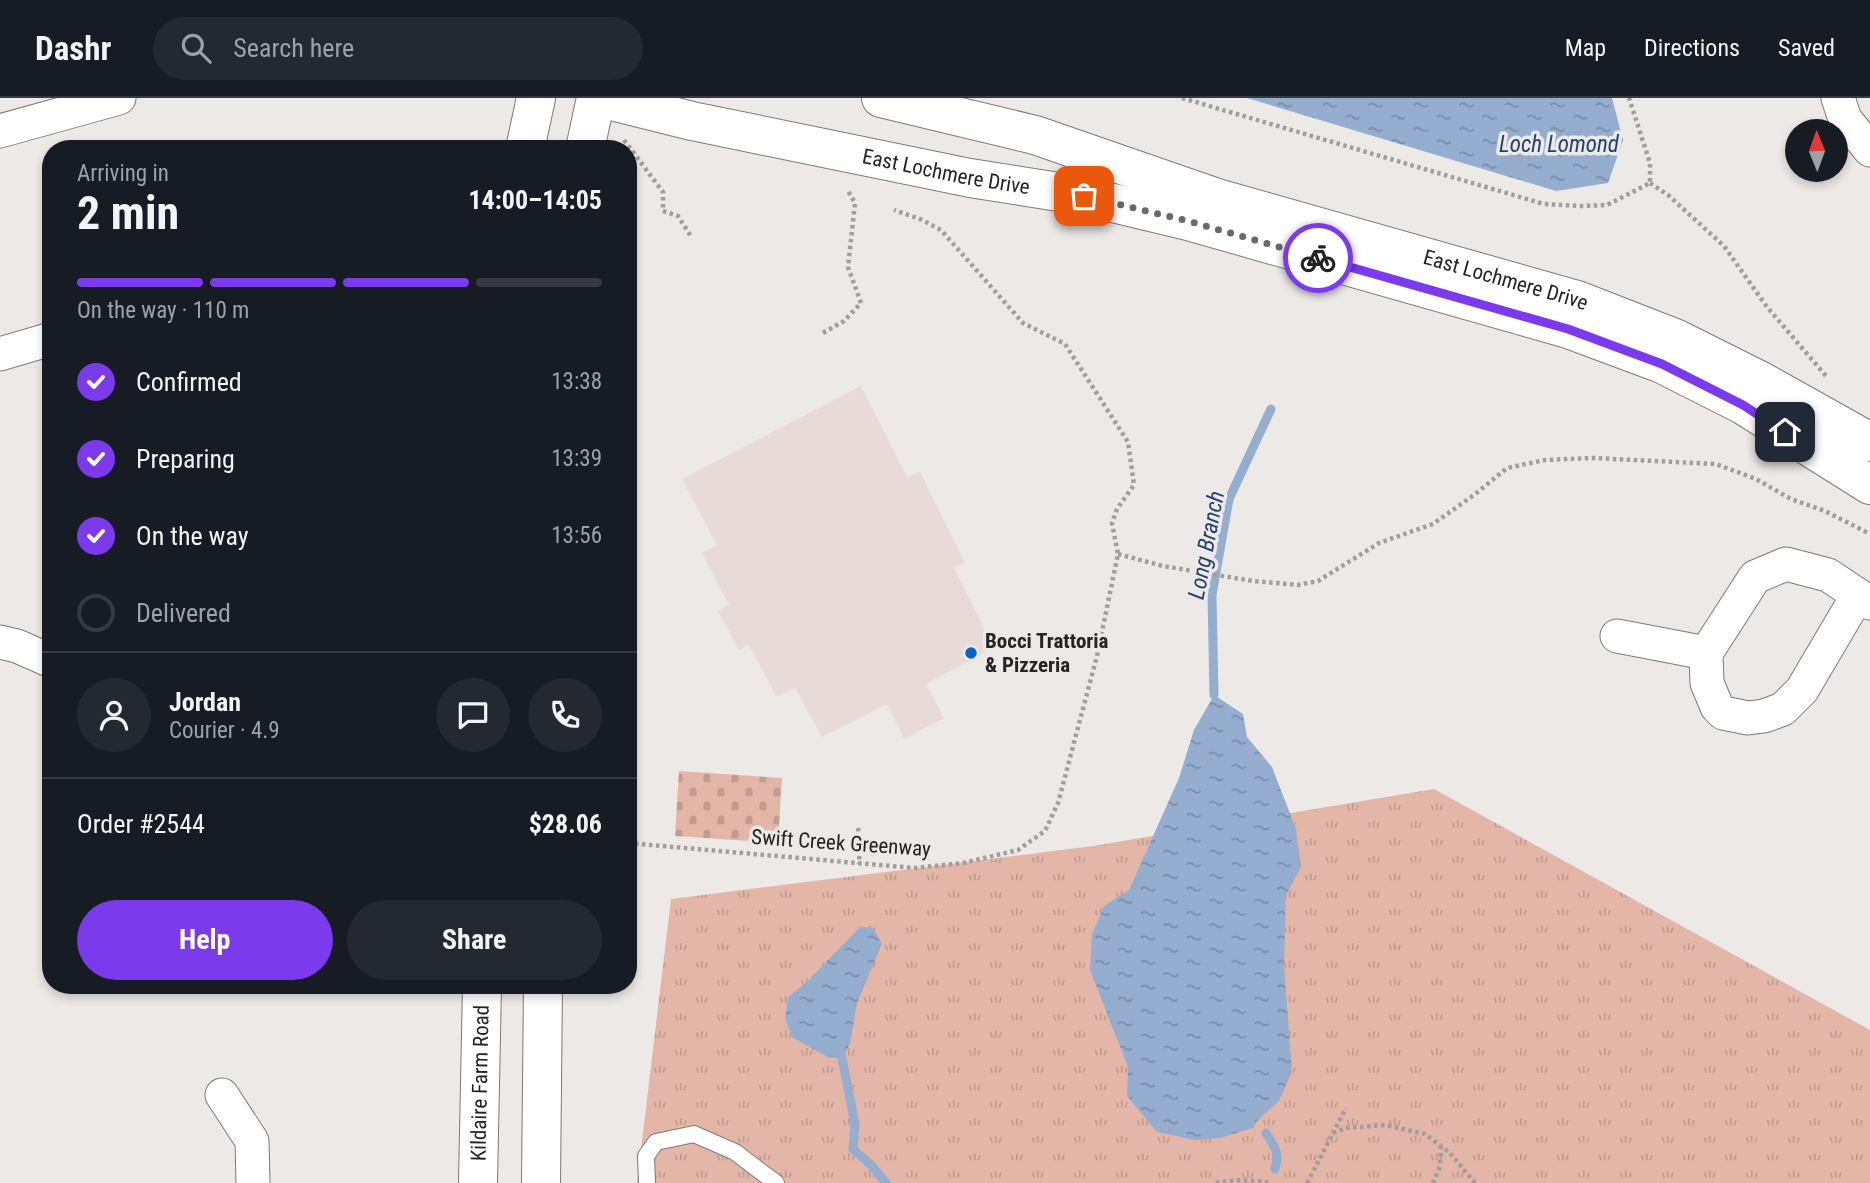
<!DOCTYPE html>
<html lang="en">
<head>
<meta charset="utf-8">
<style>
	:root { --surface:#171b24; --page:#242831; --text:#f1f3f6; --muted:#9ea1a6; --line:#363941; --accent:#7c3aed }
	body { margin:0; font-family:"Roboto Condensed",sans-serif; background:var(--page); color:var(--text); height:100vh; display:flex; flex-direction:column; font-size:26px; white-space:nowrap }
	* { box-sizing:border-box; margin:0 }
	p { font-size:23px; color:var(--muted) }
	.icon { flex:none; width:38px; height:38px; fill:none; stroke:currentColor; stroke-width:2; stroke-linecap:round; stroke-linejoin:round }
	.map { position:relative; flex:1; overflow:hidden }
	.side { position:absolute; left:42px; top:42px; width:595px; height:854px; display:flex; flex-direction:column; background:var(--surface); border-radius:28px; box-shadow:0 4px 10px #0003 }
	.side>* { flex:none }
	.needle { width:46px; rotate:359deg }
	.buttons { position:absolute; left:1785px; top:21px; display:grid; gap:14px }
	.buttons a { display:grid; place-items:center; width:63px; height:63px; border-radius:50%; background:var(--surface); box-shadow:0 4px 10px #0003; font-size:35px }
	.pin { position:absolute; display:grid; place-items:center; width:60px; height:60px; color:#fff; margin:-30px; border-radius:14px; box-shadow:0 4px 10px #0006 }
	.courier { position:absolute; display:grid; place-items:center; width:70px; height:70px; margin:-35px; border:5px solid #7c3aed; border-radius:50%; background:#fff; color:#222; box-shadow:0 2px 9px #0007 }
	.headline em { font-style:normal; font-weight:700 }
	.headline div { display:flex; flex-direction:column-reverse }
	.headline { display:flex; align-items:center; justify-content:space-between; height:119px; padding:0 35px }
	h1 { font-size:46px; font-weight:700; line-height:52px }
	.bar { display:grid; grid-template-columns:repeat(4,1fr); gap:10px 7px; align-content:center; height:84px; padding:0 35px }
	.bar i { height:9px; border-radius:5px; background:var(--line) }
	.bar .active { background:var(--accent) }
	.bar p { grid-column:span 4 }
	.line { display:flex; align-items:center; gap:18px; padding:0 35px; border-top:2px solid var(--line) }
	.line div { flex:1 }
	.round { display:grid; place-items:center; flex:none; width:74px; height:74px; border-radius:37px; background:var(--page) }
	ol { padding:0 35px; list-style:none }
	li { display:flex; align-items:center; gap:21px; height:77px }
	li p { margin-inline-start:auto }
	li .icon { padding:7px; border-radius:50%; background:var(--accent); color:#fff; stroke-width:4 }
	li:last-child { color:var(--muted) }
	li i { width:38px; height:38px; border:4px solid var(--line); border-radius:50% }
	.cta { display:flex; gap:14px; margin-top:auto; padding:14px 35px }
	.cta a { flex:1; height:80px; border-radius:42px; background:var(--accent); color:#fff; font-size:28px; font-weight:700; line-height:80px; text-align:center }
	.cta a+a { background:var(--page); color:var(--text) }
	header { display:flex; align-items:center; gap:42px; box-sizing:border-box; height:98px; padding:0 35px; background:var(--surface); border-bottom:2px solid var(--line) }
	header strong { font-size:33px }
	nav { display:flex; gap:38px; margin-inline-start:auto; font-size:24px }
	.search { width:490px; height:63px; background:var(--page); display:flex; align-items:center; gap:18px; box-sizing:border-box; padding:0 24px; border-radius:38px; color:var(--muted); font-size:26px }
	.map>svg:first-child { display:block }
	.built { fill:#e8dbd7 }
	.grass { fill:url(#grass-tufts) }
	.cemetery { fill:url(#cemetery-stones) }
	.water { fill:url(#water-ripples) }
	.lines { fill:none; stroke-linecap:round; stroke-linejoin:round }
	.stream { stroke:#95adcf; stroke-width:9 }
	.lane-casing { stroke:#7d7978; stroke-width:18 }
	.street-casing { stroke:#7d7978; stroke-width:35 }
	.secondary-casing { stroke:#7d7978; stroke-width:40 }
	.path { stroke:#a19e9c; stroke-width:4.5; stroke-dasharray:3.5 3.5; stroke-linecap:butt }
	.lane { stroke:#fff; stroke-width:16 }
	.street { stroke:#fff; stroke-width:33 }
	.secondary { stroke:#fff; stroke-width:38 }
	.done { stroke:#6b6868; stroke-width:7; stroke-dasharray:0 12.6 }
	.route { stroke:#7c3aed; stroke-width:9 }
	.poi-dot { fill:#0965ce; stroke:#ede9e7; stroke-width:2.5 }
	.labels { text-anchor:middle; stroke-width:7; stroke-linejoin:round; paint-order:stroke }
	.street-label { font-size:21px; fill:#252323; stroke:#ede9e7 }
	.poi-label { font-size:21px; font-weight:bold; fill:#252323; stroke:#ede9e7; text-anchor:start }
	.water-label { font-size:23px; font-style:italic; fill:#21426f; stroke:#ede9e7 }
</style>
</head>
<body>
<header>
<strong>Dashr</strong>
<div class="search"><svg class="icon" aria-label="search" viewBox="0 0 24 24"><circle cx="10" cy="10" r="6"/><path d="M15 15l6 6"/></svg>Search here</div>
<nav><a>Map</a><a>Directions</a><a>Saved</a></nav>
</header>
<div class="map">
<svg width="1870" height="1085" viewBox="0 0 1870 1085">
	<defs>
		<pattern id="grass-tufts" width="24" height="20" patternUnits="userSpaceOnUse" patternTransform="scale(1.75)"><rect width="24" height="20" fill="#e3b6a8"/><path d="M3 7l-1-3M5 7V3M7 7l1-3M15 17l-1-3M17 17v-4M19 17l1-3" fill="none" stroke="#c39c90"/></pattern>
		<pattern id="cemetery-stones" width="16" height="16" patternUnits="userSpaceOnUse" patternTransform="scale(1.75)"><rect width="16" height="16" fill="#e3b6a8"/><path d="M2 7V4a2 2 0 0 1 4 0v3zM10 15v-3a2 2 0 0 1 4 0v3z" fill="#c39c90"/></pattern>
		<pattern id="water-ripples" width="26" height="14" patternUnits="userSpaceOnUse" patternTransform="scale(1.75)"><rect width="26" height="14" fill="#95adcf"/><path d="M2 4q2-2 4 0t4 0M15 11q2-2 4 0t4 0" fill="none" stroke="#798ca8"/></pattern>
	</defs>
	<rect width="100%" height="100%" fill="#ede9e7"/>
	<path class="built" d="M861,288L907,379L920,374L965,465L954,470L994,550L926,586L944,620L904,641L887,606L822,639L795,590L777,599L749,547L739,552L718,513L729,507L702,455L717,447L682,381Z"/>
	<path class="grass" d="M1434,691L1870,932V1085H637L671,801L1093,748Z"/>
	<path class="cemetery" d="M679,673L782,680L778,745L675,738Z"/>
	<g class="water">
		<path d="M1247,0H1612L1623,42L1608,85L1556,93Z"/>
		<path d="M1214,597L1243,616L1247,639L1272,669L1296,731L1301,769L1286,797L1284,868L1292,973L1279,1003L1257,1023L1253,1030L1220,1040L1195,1042L1157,1034L1127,998L1128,969L1090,872L1092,836L1104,808L1129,792L1179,680L1194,632Z"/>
		<path d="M860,829L873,830L882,846L857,905L850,946L842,960H829L792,939L785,921L788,899L807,884Z"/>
	</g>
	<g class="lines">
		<g class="stream">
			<path d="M1214,597L1212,497L1229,401L1271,311"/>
			<path d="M842,960L855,1026L853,1051L871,1067L886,1085"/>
			<path d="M1266,1035C1275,1049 1280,1055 1275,1071"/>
		</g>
		<g class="lane-casing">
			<path id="lane" d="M647,1085L646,1058L656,1044L694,1036L735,1054L776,1085"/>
		</g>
		<g class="street-casing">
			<g id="street">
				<path d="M1838,0L1845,21L1870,52"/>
				<path d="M0,33L119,0"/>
				<path d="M0,256L51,241"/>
				<path d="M1617,538L1706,555L1755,479L1786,466L1828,477L1870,505"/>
				<path d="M0,544L17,548L51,563"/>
				<path d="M1706,555L1707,585L1717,609L1723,615L1748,620L1764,618L1783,611L1802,592L1858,497"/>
				<path d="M222,997L252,1043L253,1085"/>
			</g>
		</g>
		<g class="secondary-casing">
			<g id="secondary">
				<path id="s1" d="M600,0L692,23L970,80L1084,98L1188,123L1568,231L1662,266L1743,307L1870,387"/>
				<path id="s2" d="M881,0L1035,37L1217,100L1577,202L1677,241L1761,283L1870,344"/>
				<path d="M525,51L536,0"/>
				<path d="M585,51L596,0"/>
				<path id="s3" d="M478,1085L482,887"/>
				<path d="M541,1085L543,887"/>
			</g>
		</g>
		<g class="path">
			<path d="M1182,0L1544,106L1582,108L1607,107L1650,85V65L1629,0"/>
			<path d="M624,42L663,94V113L678,118L692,140"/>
			<path d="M1650,85L1668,97L1724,148L1767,209L1826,278"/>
			<path d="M823,235L844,223L861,205L848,169L855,105L847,91"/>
			<path d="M1118,456L1163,468L1253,483L1298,487L1318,483L1379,445L1433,426L1474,397L1507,370L1545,362L1593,360L1716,366L1756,381L1791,401L1825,413L1870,436"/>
			<path d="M858,730L860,741L859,766"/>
			<path d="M628,745L914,770L963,765L1018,752L1045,733L1058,705L1097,558L1118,456L1112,425L1117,411L1134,387L1128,344L1065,246L1023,225L941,132L920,121L894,112"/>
			<path d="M1333,1035L1346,1030L1385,1027L1425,1036L1450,1055L1475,1085"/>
			<path d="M1216,1085C1234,1081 1253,1082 1271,1085"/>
			<path d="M1307,1085L1346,1010"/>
			<path d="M1433,1085L1440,1068L1441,1049"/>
		</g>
		<use href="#lane" class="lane"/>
		<use href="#street" class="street"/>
		<use href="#secondary" class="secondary"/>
	</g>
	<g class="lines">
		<path class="done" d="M1084,98L1188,123L1318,160"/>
		<path class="route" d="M1318,160L1568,231L1662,266L1743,307L1785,334"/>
	</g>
	<circle class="poi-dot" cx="971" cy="555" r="7"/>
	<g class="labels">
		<g class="street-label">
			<text dy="7" stroke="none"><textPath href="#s1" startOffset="354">East Lochmere Drive</textPath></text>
			<text dy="7" stroke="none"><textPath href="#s2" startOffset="651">East Lochmere Drive</textPath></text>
			<text transform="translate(841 745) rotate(4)" y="7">Swift Creek Greenway</text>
			<text dy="7" stroke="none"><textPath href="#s3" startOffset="100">Kildaire Farm Road</textPath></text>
		</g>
		<g class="poi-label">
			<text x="985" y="550">Bocci Trattoria<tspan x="985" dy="24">&amp; Pizzeria</tspan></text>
		</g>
		<g class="water-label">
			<text x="1559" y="54">Loch Lomond</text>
			<text transform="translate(1206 447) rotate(-79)" y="8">Long Branch</text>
		</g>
	</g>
</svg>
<div class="buttons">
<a><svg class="needle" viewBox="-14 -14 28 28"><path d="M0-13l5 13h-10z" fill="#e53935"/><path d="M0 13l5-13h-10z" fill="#9ea1a6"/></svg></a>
</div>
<div class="pin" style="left:1084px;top:98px;background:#ea580c"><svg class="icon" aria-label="bag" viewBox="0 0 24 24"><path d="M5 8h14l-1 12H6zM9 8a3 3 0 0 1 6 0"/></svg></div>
<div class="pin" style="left:1785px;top:334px;background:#1f2937"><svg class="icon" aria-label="home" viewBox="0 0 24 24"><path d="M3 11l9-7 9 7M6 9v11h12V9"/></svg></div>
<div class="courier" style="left:1318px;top:160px"><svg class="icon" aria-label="bike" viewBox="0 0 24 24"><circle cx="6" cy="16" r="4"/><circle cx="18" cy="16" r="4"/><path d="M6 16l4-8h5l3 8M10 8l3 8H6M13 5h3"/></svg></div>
<section class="side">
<div class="headline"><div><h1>2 min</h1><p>Arriving in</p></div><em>14:00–14:05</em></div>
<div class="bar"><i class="active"></i><i class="active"></i><i class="active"></i><i></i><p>On the way · 110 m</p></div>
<ol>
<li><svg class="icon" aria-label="check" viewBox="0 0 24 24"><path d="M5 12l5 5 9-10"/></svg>Confirmed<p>13:38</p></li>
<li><svg class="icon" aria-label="check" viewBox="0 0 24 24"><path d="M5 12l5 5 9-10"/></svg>Preparing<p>13:39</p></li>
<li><svg class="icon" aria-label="check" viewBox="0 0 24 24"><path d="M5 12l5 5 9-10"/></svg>On the way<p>13:56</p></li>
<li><i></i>Delivered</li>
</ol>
<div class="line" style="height:126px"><a class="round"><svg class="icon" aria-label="person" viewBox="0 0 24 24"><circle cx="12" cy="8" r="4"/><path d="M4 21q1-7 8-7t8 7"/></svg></a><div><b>Jordan</b><p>Courier · 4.9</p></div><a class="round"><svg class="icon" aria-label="chat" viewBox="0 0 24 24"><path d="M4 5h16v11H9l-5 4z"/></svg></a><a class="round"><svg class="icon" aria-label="phone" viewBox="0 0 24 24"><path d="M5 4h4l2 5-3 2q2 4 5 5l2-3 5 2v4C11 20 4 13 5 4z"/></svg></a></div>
<div class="line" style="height:91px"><div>Order #2544</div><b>$28.06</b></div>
<div class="cta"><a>Help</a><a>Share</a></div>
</section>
</div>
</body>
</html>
